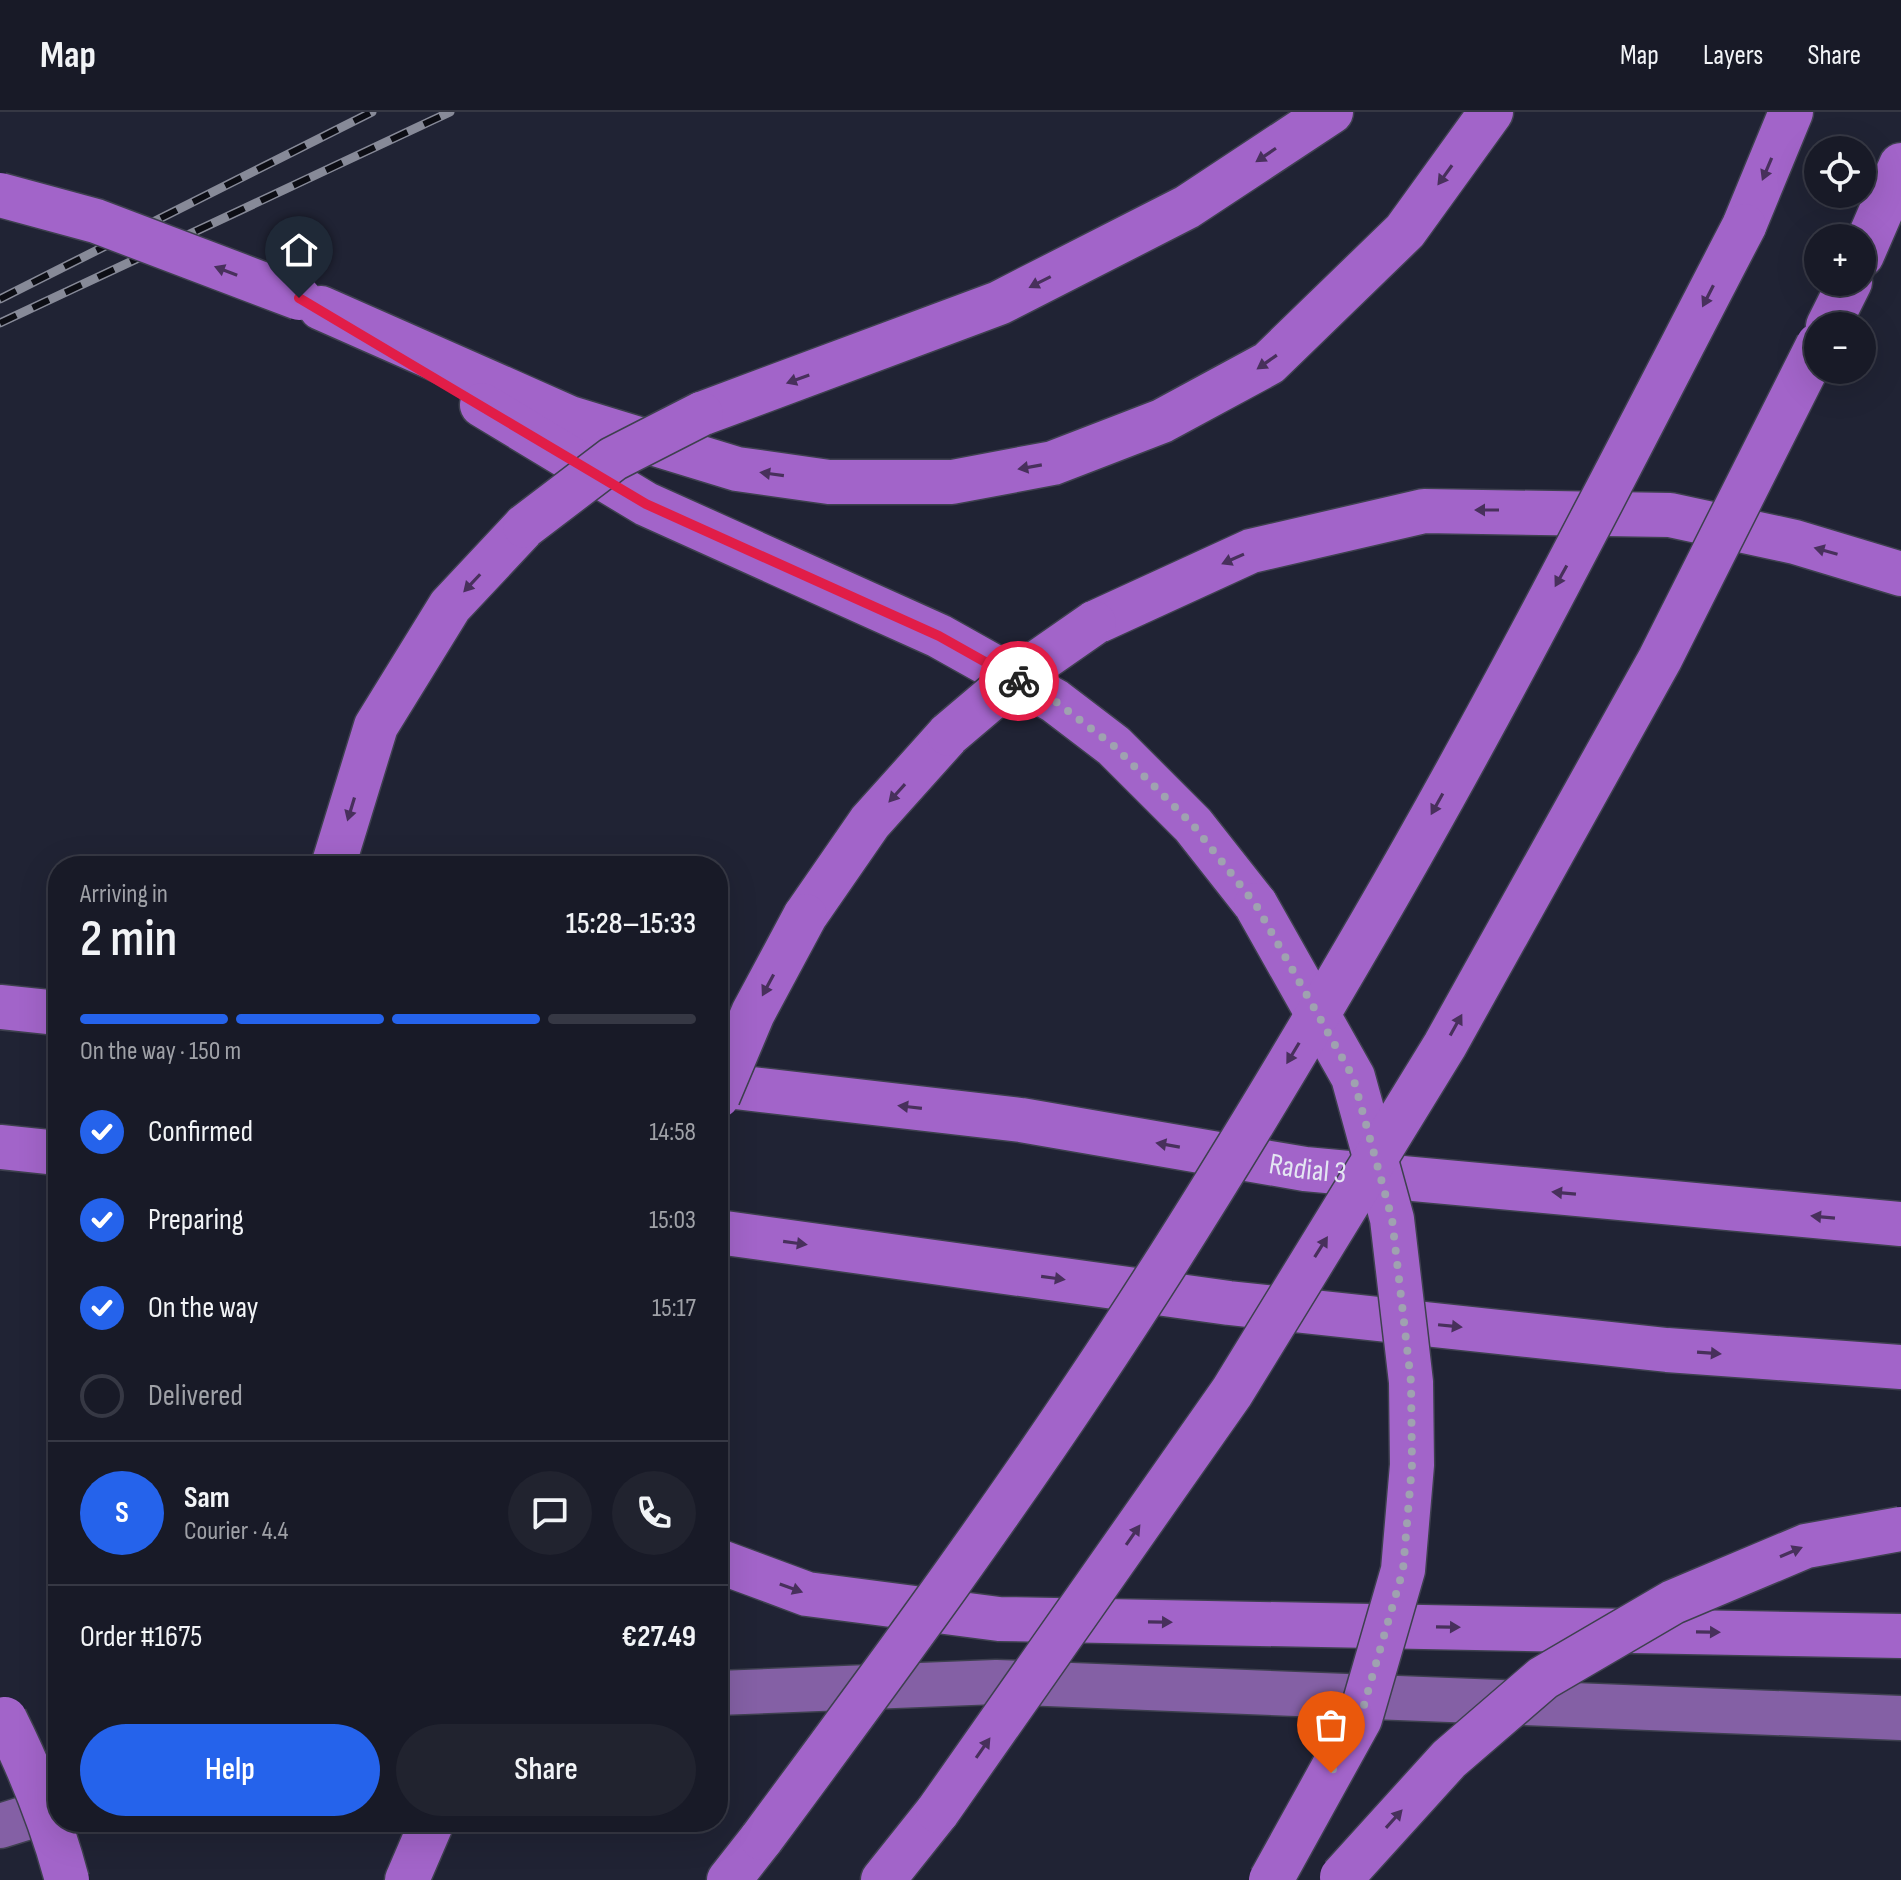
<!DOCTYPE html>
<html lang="en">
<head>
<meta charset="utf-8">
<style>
	:root { --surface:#181a27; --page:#21232f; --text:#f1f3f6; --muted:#9fa1a7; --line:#363844; --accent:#2563eb }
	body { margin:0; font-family:"Sofia Sans Condensed",sans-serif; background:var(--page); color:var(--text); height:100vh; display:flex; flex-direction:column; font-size:30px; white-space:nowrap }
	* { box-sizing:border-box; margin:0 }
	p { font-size:26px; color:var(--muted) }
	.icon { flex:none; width:44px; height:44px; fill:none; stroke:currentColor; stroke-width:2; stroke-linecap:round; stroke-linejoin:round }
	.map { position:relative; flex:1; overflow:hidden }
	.sheet { position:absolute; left:48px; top:744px; width:680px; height:976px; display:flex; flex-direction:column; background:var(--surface); border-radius:32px; box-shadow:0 8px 32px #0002,0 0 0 2px var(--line) }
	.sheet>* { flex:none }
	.fabs { position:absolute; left:1804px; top:24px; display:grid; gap:16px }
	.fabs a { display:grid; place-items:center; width:72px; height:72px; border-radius:50%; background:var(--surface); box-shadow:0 8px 32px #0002,0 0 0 2px var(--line); font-size:40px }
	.pin { position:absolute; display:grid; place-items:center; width:68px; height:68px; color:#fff; margin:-82px -34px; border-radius:50% 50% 50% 0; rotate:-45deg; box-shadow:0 0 8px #0007 }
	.pin .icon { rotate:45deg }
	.courier { position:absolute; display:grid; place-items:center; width:80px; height:80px; margin:-40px; border:6px solid #e11d48; border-radius:50%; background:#fff; color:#222; box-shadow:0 2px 10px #0007 }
	.summary em { font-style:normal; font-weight:600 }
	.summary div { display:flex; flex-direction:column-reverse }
	.summary { display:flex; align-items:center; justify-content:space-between; height:136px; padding:0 32px }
	h1 { font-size:52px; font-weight:600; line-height:60px }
	.bar { display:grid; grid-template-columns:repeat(4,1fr); gap:12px 8px; align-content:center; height:96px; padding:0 32px }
	.bar i { height:10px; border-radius:6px; background:var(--line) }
	.bar .selected { background:var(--accent) }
	.bar p { grid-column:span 4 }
	.line { display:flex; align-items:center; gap:20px; padding:0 32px; border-top:2px solid var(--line) }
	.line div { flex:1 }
	.round { display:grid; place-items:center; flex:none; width:84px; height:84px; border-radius:42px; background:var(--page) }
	ol { padding:0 32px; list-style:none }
	li { display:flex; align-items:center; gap:24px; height:88px }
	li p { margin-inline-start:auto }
	li .icon { padding:8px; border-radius:50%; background:var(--accent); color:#fff; stroke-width:4 }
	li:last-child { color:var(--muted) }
	li i { width:44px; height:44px; border:4px solid var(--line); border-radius:50% }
	.primary-button { display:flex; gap:16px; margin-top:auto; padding:16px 32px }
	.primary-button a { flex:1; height:92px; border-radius:48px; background:var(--accent); color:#fff; font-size:32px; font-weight:600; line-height:92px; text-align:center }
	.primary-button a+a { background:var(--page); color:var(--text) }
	header { display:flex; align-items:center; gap:48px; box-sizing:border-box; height:112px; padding:0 40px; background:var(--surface); border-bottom:2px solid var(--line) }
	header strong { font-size:38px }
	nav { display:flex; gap:44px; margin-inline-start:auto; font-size:28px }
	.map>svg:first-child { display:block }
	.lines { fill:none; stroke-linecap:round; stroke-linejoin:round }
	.major-casing { stroke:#3e404f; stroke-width:47 }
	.highway-casing { stroke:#3e404f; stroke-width:47 }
	.major { stroke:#8460a5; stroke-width:44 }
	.highway { stroke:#a264c9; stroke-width:44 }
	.rail-casing { stroke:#878a98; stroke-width:9 }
	.rail { stroke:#0c0d14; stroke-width:6; stroke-dasharray:18; stroke-linecap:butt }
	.highway-bridge-casing { stroke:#3e404f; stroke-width:47; stroke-linecap:butt }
	.highway-bridge { stroke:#a264c9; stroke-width:44 }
	.oneway { fill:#48305c }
	.done { stroke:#9fa2b0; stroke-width:8; stroke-dasharray:0 14.4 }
	.route { stroke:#e11d48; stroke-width:10 }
	.labels { text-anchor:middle; stroke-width:8; stroke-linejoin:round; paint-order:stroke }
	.street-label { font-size:30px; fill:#e4e6f2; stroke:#0c0d14 }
</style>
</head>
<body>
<header>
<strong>Map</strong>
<nav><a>Map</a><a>Layers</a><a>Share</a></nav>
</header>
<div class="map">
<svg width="1901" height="1768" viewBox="0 0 1901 1768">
	<rect width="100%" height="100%" fill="#202334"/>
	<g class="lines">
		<g class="major-casing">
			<g id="major">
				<path d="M718,1581L996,1570L1901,1606"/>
				<path d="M0,1714L58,1696"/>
			</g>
		</g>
		<g class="highway-casing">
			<g id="highway">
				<path d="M1744,114L1791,0"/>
				<path d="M1862,143L1901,53"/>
				<path d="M321,196L570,306L737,357L829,370H952L1053,351L1162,309L1269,251L1405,119L1491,0"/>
				<path d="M1828,214L1850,170"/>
				<path d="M482,293L646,392L939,524L1055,589L1114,634L1193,713L1256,793"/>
				<path d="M701,302L999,191L1187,95L1331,0"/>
				<path d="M1094,511L1251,439L1424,399L1670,403L1795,430L1901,462"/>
				<path d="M333,754L376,614L450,494L525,414"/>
				<path d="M805,804L870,710L949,622"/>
				<path d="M0,895L58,901"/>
				<path id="s1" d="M718,973L1021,1008L1305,1057L1901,1112"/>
				<path d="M0,1035L58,1041"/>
				<path d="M718,1120L1229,1191L1667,1238L1901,1255"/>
				<path d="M718,1449L807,1482L999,1507L1901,1524"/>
				<path d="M407,1768L432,1710"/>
				<path d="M729,1768L762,1726"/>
				<path d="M883,1768L938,1699"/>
			</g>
		</g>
		<use href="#major" class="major"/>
		<use href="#highway" class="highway"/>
		<g class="rail-casing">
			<g id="rail">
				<path d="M0,187L372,0"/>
				<path d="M0,211L450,0"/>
			</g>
		</g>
		<use href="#rail" class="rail"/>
		<g class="highway-bridge-casing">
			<g id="highway-bridge">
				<path d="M0,83L96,109L299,186"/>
				<path d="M525,414L613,347L701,302"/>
				<path d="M949,622L1015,566L1094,511"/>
				<path d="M1256,793L1353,965L1392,1107L1411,1270L1412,1353L1403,1458L1360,1607L1271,1768"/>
				<path d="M718,984L753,901L805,804"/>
				<path d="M5,1607C31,1659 52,1711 67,1768"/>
				<path d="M938,1699L1232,1280L1445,933L1660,547L1818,233"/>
				<path d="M762,1726C873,1576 984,1426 1088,1270C1188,1121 1282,965 1372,810C1504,583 1623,347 1744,114"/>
				<path d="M1342,1765L1449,1647L1543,1566L1673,1490L1806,1434L1901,1417"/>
			</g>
		</g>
		<use href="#highway-bridge" class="highway-bridge"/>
	</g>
	<defs><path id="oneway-solid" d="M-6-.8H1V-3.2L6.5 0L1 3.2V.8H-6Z" transform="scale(2)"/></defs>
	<g class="oneway">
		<use href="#oneway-solid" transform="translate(1266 43) rotate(146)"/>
		<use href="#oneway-solid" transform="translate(1767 57) rotate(113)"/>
		<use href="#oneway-solid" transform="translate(1445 63) rotate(126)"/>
		<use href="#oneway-solid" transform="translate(226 159) rotate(-159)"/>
		<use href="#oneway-solid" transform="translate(1040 170) rotate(153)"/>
		<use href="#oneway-solid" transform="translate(1708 184) rotate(117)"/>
		<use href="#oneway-solid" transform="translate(1267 250) rotate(145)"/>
		<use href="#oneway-solid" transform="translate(798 267) rotate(160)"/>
		<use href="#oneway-solid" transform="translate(1030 355) rotate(170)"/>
		<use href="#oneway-solid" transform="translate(772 362) rotate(-172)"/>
		<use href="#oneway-solid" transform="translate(1487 398) rotate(180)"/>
		<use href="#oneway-solid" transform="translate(1826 439) rotate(-164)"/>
		<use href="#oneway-solid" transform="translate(1233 447) rotate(156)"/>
		<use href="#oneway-solid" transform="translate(1561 464) rotate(119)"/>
		<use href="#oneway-solid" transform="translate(472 471) rotate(133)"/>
		<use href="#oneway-solid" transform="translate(897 681) rotate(132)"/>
		<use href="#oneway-solid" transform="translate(1437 692) rotate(119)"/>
		<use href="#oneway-solid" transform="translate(351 697) rotate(107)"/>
		<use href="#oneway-solid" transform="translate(768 873) rotate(118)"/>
		<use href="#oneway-solid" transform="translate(1456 913) rotate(-61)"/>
		<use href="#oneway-solid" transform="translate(1293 941) rotate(121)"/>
		<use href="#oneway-solid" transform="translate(910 995) rotate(-173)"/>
		<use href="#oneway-solid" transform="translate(1168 1033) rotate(-170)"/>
		<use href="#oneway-solid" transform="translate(1564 1081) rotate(-175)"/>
		<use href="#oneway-solid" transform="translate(1823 1105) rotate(-175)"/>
		<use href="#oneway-solid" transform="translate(795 1131) rotate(8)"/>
		<use href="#oneway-solid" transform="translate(1321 1135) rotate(-58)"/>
		<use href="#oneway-solid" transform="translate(1053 1166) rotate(8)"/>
		<use href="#oneway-solid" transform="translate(1450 1214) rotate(6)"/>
		<use href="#oneway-solid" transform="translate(1709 1241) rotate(4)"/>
		<use href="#oneway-solid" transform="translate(1133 1423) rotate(-55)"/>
		<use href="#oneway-solid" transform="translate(1791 1440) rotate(-23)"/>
		<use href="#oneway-solid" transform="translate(791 1476) rotate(20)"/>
		<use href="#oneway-solid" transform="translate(1160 1510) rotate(1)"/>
		<use href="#oneway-solid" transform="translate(1448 1515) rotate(1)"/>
		<use href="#oneway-solid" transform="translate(1708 1520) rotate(1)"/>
		<use href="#oneway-solid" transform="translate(983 1636) rotate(-55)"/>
		<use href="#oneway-solid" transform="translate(1394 1707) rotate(-48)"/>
	</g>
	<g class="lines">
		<path class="done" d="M1019,569L1055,589L1114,634L1193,713L1256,793L1353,965L1392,1107L1411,1270L1412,1353L1403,1458L1360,1607L1331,1661"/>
		<path class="route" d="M299,186L646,392L939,524L1019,569"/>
	</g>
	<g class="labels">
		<g class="street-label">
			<text dy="10" stroke="none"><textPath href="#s1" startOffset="596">Radial 3</textPath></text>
		</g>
	</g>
</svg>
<div class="fabs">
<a><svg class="icon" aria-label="locate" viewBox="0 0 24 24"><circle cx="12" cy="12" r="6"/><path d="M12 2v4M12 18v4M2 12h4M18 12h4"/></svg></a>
<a>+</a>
<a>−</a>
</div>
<div class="pin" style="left:1331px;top:1661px;background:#ea580c"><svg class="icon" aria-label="bag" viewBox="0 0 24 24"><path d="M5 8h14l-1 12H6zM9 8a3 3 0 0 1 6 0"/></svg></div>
<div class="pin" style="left:299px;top:186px;background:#1f2937"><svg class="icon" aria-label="home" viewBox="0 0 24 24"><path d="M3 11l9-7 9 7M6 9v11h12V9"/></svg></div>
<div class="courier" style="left:1019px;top:569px"><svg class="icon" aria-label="bike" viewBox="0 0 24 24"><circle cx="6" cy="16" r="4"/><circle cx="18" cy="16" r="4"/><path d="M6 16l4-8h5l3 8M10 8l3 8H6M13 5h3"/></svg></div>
<section class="sheet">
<div class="summary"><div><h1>2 min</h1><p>Arriving in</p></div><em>15:28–15:33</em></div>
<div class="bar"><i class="selected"></i><i class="selected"></i><i class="selected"></i><i></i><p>On the way · 150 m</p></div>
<ol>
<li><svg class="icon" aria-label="check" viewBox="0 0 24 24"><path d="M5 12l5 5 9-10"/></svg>Confirmed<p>14:58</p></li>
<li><svg class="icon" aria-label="check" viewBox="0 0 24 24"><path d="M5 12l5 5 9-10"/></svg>Preparing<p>15:03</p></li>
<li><svg class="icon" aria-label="check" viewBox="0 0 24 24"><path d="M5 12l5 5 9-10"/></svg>On the way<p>15:17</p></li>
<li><i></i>Delivered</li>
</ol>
<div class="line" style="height:144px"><b class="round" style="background:var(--accent);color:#fff">S</b><div><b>Sam</b><p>Courier · 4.4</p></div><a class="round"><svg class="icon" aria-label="chat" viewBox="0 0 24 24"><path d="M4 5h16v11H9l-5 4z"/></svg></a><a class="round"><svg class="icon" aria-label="phone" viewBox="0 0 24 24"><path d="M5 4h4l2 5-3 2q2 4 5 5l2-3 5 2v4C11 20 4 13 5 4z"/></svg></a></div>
<div class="line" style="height:104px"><div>Order #1675</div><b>€27.49</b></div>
<div class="primary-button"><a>Help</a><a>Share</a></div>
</section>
</div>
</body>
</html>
